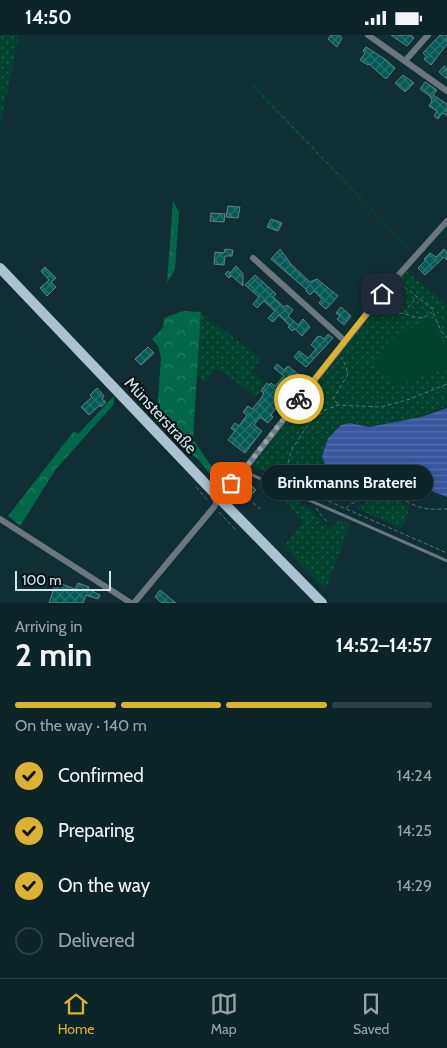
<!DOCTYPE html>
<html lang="en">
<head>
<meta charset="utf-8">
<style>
	:root { --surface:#0c2328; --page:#1a2f34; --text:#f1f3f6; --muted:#9aa4a8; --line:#2c4045; --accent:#dcb233 }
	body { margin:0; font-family:Cabin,sans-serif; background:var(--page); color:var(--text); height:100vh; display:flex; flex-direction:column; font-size:19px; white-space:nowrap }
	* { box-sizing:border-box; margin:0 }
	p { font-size:16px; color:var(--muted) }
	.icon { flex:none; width:28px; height:28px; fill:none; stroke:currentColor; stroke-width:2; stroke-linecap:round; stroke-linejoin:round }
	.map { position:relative; height:568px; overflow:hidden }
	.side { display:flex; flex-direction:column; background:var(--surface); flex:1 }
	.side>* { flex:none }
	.scale { position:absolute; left:15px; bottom:12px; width:96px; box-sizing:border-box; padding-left:5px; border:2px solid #d4e5e9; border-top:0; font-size:14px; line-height:18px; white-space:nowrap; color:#d4e5e9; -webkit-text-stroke:4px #081517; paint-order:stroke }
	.pin { position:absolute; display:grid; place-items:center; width:42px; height:42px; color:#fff; margin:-21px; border-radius:10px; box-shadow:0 2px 8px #0006 }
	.courier { position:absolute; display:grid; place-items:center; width:50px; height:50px; margin:-25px; border:4px solid #dcb233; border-radius:50%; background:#fff; color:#222; box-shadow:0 1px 6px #0007 }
	.bubble { position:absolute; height:35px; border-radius:18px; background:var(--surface); box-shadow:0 2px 12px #0003,0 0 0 1px var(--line); font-size:16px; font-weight:800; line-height:35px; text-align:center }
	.head em { font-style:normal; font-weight:800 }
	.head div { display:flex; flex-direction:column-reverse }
	.head { display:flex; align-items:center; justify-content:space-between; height:85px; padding:0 15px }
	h1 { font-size:32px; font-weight:800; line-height:38px }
	.bar { display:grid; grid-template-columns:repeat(4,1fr); gap:8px 5px; align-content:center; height:60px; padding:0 15px }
	.bar i { height:6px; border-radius:4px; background:var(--line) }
	.bar .selected { background:var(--accent) }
	.bar p { grid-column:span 4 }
	ol { padding:0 15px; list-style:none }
	li { display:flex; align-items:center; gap:15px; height:55px }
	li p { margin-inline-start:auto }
	li .icon { padding:5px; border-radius:50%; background:var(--accent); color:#111; stroke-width:4 }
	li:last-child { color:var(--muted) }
	li i { width:28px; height:28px; border:2px solid var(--line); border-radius:50% }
	.status { display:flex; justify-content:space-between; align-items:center; height:35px; padding:0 25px; background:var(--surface); direction:ltr }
	.status svg { height:14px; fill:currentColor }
	.tab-bar { display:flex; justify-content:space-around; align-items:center; height:70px; border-top:1px solid var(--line); background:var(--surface); font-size:14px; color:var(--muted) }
	.tab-bar a { display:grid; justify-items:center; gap:2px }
	.tab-bar .selected { color:var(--accent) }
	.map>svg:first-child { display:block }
	.grass { fill:url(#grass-dots) }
	.forest { fill:url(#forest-crowns) }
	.green { fill:#00422d }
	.water { fill:url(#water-rules) }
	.building { fill:url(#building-cross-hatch); stroke:#638380 }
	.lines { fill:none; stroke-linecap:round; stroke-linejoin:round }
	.path { stroke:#5b757a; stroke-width:1; stroke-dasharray:4 2.5; stroke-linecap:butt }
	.service { stroke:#6b767d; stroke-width:3 }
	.minor { stroke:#6b767d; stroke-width:6 }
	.primary { stroke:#adc2d1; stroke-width:10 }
	.done { stroke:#8fa5aa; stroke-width:5; stroke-dasharray:0 9 }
	.route { stroke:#dcb233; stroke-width:6 }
	.labels { text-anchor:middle; stroke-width:4.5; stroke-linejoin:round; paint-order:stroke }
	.street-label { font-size:16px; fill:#d4e5e9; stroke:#081517 }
</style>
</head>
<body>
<div class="status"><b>14:50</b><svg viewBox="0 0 49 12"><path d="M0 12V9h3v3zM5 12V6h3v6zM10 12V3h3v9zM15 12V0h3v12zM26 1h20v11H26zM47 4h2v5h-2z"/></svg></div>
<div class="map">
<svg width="447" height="568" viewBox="0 0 447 568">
	<defs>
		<pattern id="grass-dots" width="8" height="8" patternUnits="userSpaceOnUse" patternTransform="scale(1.25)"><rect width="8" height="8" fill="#00422d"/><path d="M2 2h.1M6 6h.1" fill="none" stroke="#245d4b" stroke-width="1.8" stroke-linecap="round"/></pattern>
		<pattern id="forest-crowns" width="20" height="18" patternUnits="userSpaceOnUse" patternTransform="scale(1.25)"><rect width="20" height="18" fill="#026748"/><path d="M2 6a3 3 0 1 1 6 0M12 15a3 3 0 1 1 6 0" fill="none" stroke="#267d62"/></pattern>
		<pattern id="water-rules" width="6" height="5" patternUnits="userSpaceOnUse" patternTransform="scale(1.25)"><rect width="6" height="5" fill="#37589e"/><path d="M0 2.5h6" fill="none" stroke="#5370ac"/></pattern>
		<pattern id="building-cross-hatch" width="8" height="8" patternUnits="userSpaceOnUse" patternTransform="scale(1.25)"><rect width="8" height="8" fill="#025955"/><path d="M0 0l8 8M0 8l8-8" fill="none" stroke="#26716d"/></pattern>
	</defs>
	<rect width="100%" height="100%" fill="#102f35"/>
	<g class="grass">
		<path d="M0,0H19L0,91Z"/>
		<path d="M254,50L411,215L410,216L253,52Z"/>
		<path d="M406,236L447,269V371L421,381L369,392L349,387L340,390L328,403L322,422L326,437L354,452L367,445L364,452L348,465L301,445L297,432L283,445L252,431Z"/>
		<path d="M201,277L261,324L252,336L266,348L256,362L217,333L205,347L198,340Z"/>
		<path d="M384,443L420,461L419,463L383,448Z"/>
		<path d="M285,460C300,467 315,474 323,488L307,493L326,489L333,495L332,493L339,485L350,489L326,555L283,511L296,521L284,511L304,487L281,461Z"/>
		<path d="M386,461L397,464L409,471L407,483L401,493L358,474L359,470L374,464Z"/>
	</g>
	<g class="forest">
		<path d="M173,166L179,177L175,234L167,248Z"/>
		<path d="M183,276L201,277L193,404L209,428L227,444H218L208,437L198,424L173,403L157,380L161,322L158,311L152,304L163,293L164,283Z"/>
		<path d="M114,361V369L56,434L20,491L8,481L74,396L78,399Z"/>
	</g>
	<path class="green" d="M429,285L447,310V333L398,351L370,328L394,301Z"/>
	<path class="water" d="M447,373V462L429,455L421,461C408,454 388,438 373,442C367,444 360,448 355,451L327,436L322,421L328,403L341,390L350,388L369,392L421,382Z"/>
	<g class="building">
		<path d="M331,0H339L342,3L337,12L328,4Z"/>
		<path d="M391,0H411L414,3L407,11Z"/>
		<path d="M440,0H447V9L431,30L424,24L426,21L423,18Z"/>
		<path d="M366,12L386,25L395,33L386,44L369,29L368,30L360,25L365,18L363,16Z"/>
		<path d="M444,31L447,33V44L439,37Z"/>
		<path d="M403,40L414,48L405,57L395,48Z"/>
		<path d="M425,47L437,55L433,60L447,69V80L442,78L438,84L434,81L437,76L429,71L432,66L430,61L420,54Z"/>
		<path d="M228,171L240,172L238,183L226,182Z"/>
		<path d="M211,178L225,179L224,187L210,186Z"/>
		<path d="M271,184L282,188L278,196L267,192Z"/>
		<path d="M225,214L233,215L232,221H225L224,230L214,229L215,217L224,218Z"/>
		<path d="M280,214L291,229L310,247L317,244L338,261L326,274L319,268L322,264L314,256L310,260L306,256L307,255L271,224Z"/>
		<path d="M444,214L447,218V225L444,222L425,240L418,233L426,225L424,224L430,218L436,222Z"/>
		<path d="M236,231L243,239V251L233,242L231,241L229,243L225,239L228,236L230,238Z"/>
		<path d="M45,232L56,243L51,247L56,252L47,261L40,253L49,245L41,236Z"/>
		<path d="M255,240L276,259L273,262L284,272L287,270L293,275L288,281L298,290L303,284L310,292L302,301L295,294L292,296L288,292L290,291L279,280L273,287L268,283L275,276L264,266L257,273L253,269L259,262L245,250Z"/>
		<path d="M341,272L351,281L344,290L337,284L340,281L336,278Z"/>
		<path d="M328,299L333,303L306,332L294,322L299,316L308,323L316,314L311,310L317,302L320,301L324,304Z"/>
		<path d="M148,312L154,318L141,330L135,324Z"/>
		<path d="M277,329L284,335L288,331L299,340L271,380L273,382L268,388L260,382L254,390L262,396L245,418L228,405L235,396L231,393L235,388L239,391L247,380L243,377L248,371L252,374L260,365L264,358L261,356L267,348L269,350L271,348L275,351L284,341L274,333Z"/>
		<path d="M97,353L104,361L102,364L106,367L101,372L100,370L89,380L81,372L92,362L90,360Z"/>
		<path d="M247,446L256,455L243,468L234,459Z"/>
		<path d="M56,547L75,554L78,548L89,552L88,554L100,560L98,564L86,560L83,568H49Z"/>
		<path d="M160,555L176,568H162L155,562Z"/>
	</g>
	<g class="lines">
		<g class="path">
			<path d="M399,278C414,279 420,290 434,275L399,248"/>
			<path d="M404,278L417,261"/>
			<path d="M433,278L441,296L447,303"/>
			<path d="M338,369L333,364L348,339L345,329L341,323"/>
			<path d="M292,384L312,376L324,375"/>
			<path d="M270,443L271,441L447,518"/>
			<path d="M213,445L221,448"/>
			<path d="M284,447L291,416L309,388L325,375L338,370L381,372L410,364L447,349"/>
			<path d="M196,452L209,467"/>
			<path d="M230,458L236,465L235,466"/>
			<path d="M248,463L260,474"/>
			<path d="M317,473V475L328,488"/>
			<path d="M346,473C351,468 357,466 364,464C399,451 394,465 423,473C431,475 439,474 447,474"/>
			<path d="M219,477L236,495"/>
		</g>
		<path class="service" d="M243,436L447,526"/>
		<g class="minor">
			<path d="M368,0L447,56"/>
			<path d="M405,26L428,0"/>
			<path d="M253,223L345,306"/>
			<path d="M0,484L131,568"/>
			<path d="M134,568L214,472L225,452L243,436L395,244L447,186"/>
		</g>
		<path class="primary" d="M0,233L220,464L322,568"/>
	</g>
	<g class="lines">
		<path class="done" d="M231,448L243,436L299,364"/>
		<path class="route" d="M299,364L382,259"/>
	</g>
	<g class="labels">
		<g class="street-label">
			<text transform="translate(161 380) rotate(47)" y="6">Münsterstraße</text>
		</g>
	</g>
</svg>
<div class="scale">100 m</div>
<div class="pin" style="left:231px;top:448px;background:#ea580c"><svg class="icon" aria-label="bag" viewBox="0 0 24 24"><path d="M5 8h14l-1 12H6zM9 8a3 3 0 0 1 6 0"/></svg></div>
<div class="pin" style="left:382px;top:259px;background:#1f2937"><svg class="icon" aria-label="home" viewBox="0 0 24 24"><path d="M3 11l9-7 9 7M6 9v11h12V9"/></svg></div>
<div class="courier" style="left:299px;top:364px"><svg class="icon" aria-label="bike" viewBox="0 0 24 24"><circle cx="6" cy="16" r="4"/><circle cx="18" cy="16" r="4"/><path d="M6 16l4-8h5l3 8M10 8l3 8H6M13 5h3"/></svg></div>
<div class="bubble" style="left:261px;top:430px;width:172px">Brinkmanns Braterei</div>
</div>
<section class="side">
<div class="head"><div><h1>2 min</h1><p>Arriving in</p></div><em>14:52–14:57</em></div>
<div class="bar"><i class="selected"></i><i class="selected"></i><i class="selected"></i><i></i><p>On the way · 140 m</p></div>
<ol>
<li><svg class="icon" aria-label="check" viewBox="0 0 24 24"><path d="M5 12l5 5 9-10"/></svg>Confirmed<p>14:24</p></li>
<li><svg class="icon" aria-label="check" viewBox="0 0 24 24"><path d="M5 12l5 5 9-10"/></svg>Preparing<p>14:25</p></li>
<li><svg class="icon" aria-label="check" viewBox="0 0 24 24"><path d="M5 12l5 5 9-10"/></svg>On the way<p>14:29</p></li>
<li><i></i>Delivered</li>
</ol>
</section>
<nav class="tab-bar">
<a class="selected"><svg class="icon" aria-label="home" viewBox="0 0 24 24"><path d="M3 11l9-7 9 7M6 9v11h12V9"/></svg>Home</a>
<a><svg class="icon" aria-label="map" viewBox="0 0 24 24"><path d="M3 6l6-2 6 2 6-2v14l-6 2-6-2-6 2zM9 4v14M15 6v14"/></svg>Map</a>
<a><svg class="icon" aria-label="saved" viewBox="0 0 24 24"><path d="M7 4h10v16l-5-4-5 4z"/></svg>Saved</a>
</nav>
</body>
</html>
